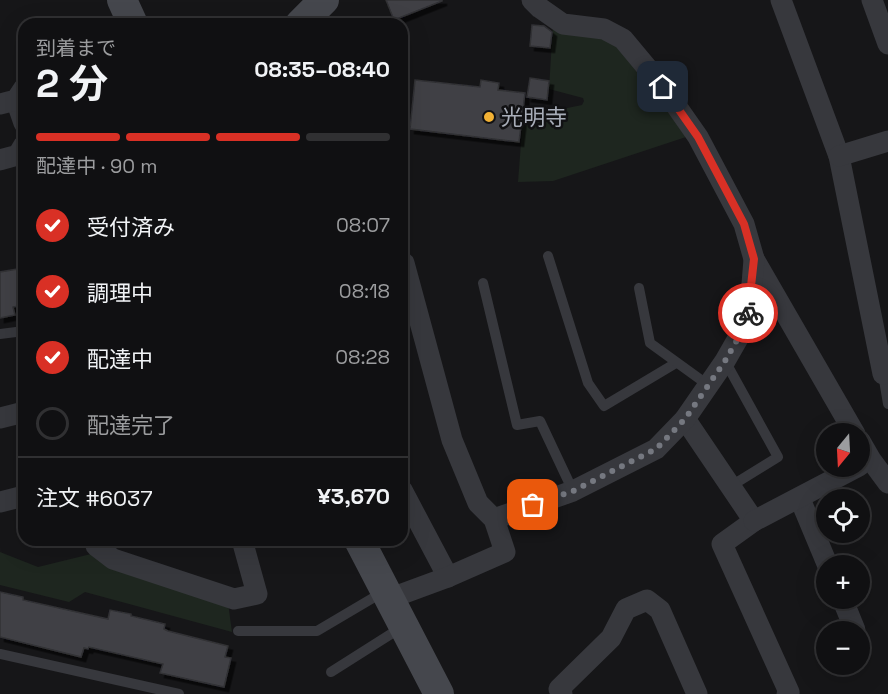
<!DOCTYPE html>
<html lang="ja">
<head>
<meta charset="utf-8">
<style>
	:root { --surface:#101012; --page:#19191b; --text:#f1f3f6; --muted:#9c9d9f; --line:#303032; --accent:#d93025 }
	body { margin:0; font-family:"Space Grotesk","Noto Sans JP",sans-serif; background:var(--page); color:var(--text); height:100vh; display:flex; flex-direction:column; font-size:22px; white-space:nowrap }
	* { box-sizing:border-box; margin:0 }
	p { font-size:20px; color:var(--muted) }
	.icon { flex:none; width:33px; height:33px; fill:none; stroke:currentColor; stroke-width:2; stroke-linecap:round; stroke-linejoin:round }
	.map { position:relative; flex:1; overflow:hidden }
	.drawer { position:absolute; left:18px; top:18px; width:390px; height:528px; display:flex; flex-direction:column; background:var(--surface); border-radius:18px; box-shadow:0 6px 24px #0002,0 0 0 2px var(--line) }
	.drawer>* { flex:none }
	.needle { width:39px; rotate:198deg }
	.buttons { position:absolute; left:816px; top:423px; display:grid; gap:12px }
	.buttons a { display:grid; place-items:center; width:54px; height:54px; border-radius:50%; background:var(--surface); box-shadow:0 6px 24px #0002,0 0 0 2px var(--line); font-size:30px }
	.pin { position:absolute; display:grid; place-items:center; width:51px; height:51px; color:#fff; margin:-26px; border-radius:12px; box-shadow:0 3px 9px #0006 }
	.courier { position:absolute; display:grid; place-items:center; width:60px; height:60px; margin:-30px; border:4px solid #d93025; border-radius:50%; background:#fff; color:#222; box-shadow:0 2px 8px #0007 }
	.headline em { font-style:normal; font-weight:700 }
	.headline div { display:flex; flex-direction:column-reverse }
	.headline { display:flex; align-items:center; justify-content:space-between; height:102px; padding:0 18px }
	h1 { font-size:39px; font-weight:700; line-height:45px }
	.bar { display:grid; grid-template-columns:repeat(4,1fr); gap:9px 6px; align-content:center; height:72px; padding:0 18px }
	.bar i { height:8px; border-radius:4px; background:var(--line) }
	.bar .on { background:var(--accent) }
	.bar p { grid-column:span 4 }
	.line { display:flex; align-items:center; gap:15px; padding:0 18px; border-top:2px solid var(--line) }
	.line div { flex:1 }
	ol { padding:0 18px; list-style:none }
	li { display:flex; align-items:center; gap:18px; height:66px }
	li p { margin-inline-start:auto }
	li .icon { padding:6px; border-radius:50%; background:var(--accent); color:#fff; stroke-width:4 }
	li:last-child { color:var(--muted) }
	li i { width:33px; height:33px; border:3px solid var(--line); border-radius:50% }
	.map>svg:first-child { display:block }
	.green { fill:#1e261f }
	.building { fill:#404145; stroke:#303034; stroke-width:1.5; filter:url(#shadow) }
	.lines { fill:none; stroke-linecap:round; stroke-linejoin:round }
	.lane { stroke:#37383d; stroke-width:10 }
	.street { stroke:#37383d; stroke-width:21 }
	.secondary { stroke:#45474d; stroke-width:30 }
	.done { stroke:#757880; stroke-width:6; stroke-dasharray:0 10.8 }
	.route { stroke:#d93025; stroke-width:8 }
	.poi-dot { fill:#f2b134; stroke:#111113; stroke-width:2 }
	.labels { text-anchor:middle; stroke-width:5; stroke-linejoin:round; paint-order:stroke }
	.poi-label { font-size:22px; fill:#a8adb8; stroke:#111113; text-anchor:start }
</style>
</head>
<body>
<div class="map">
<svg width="888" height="694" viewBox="0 0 888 694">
	<defs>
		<filter id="shadow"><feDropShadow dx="4.5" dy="4.5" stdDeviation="0" flood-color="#0009"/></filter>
	</defs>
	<rect width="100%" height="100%" fill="#161618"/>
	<g class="green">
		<path d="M553,24L621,44L686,137L553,181L518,182L523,117L582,105L584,101L583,98L549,89Z"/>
		<path d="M0,552L38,567L91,554L228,603L232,632L85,592L69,602L0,585Z"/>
	</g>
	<g class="building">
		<path d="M386,0H442V1L394,20Z"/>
		<path d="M532,25L544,26L552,32L550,48L530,46Z"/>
		<path d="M530,78L549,81L547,100L527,97Z"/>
		<path d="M415,80L480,87L481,80L499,83L498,90L525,93L519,142L410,129Z"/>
		<path d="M24,268V305L13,307L15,315L0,318V272Z"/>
		<path d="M0,592L23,597V600L108,619L110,610L131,614V616L165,624L164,629L168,631L228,646L225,657L231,658L224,687L160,673L163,664L89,647L88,649L84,648L81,657L0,637Z"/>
	</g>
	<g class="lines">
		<g class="lane">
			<path d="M548,256L588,383L604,406L676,363"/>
			<path d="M483,283L517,425L540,421L573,491"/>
			<path d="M639,288L650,343L708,385"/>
			<path d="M0,334L24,331"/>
			<path d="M725,361L778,457L731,486"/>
			<path d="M883,374L888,404"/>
			<path d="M238,631H317L383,592"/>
			<path d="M0,654L179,694"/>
			<path d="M331,672L402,627"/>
		</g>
		<g class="street">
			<path d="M781,0L839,156L883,374L888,373"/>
			<path d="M872,0L888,44"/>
			<path d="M16,100L24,123"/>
			<path d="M0,104L16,100L24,88"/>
			<path d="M839,156L888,141"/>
			<path d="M0,160L18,155L24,145"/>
			<path d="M754,259L855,434"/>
			<path d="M0,418L24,412"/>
			<path d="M685,419L754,521L722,544L789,692L787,694"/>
			<path d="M860,441L871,460L888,483"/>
			<path d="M402,490L448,577"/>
			<path d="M800,499L828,566"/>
			<path d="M0,502L24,496"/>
			<path d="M494,519L573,491L656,449L685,419L725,361L741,333L750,309L754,259L744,224L698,137L663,87L623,39L604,29L563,24L540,8L532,0"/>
			<path d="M754,521L859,466"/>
			<path d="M95,540L96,546L113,559L234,599L257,594L242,540"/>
			<path d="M391,598L448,577L505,552L494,519L478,503L452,440L404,263L402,264"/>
			<path d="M842,598L855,630"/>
			<path d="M562,694L559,689L611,638L626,609L647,600L660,610L697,694"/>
		</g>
		<g class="secondary">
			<path d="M122,0L133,24"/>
			<path d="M300,24L324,0"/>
			<path d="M359,540L439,694"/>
		</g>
	</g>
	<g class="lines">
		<path class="done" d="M533,505L573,491L656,449L685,419L725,361L741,333L748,313"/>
		<path class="route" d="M663,87L698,137L744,224L754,259L748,313"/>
	</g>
	<circle class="poi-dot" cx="489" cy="117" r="6"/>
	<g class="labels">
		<g class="poi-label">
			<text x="501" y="125">光明寺</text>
		</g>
	</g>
</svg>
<div class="buttons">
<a><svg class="needle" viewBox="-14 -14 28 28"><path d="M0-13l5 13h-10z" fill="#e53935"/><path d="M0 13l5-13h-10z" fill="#9c9d9f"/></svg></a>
<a><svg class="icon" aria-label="locate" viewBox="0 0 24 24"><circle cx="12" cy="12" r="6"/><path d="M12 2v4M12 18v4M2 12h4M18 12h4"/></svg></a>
<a>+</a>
<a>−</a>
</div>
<div class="pin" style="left:533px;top:505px;background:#ea580c"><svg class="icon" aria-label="bag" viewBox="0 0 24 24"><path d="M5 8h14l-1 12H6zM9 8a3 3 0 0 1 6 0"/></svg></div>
<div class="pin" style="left:663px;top:87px;background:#1f2937"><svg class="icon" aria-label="home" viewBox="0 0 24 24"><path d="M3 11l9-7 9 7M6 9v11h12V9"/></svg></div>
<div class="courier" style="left:748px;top:313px"><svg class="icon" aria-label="bike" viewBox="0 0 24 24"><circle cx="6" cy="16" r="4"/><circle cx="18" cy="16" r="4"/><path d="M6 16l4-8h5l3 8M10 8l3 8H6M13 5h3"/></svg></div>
<section class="drawer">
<div class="headline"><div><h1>2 分</h1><p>到着まで</p></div><em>08:35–08:40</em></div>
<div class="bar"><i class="on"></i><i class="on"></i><i class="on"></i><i></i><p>配達中 · 90 m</p></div>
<ol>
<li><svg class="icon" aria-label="check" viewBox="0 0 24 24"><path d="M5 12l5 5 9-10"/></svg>受付済み<p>08:07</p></li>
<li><svg class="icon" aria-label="check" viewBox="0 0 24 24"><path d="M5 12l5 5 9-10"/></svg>調理中<p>08:18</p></li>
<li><svg class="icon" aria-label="check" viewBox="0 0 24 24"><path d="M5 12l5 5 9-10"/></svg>配達中<p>08:28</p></li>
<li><i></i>配達完了</li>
</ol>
<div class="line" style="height:78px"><div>注文 #6037</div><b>¥3,670</b></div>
</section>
</div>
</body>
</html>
